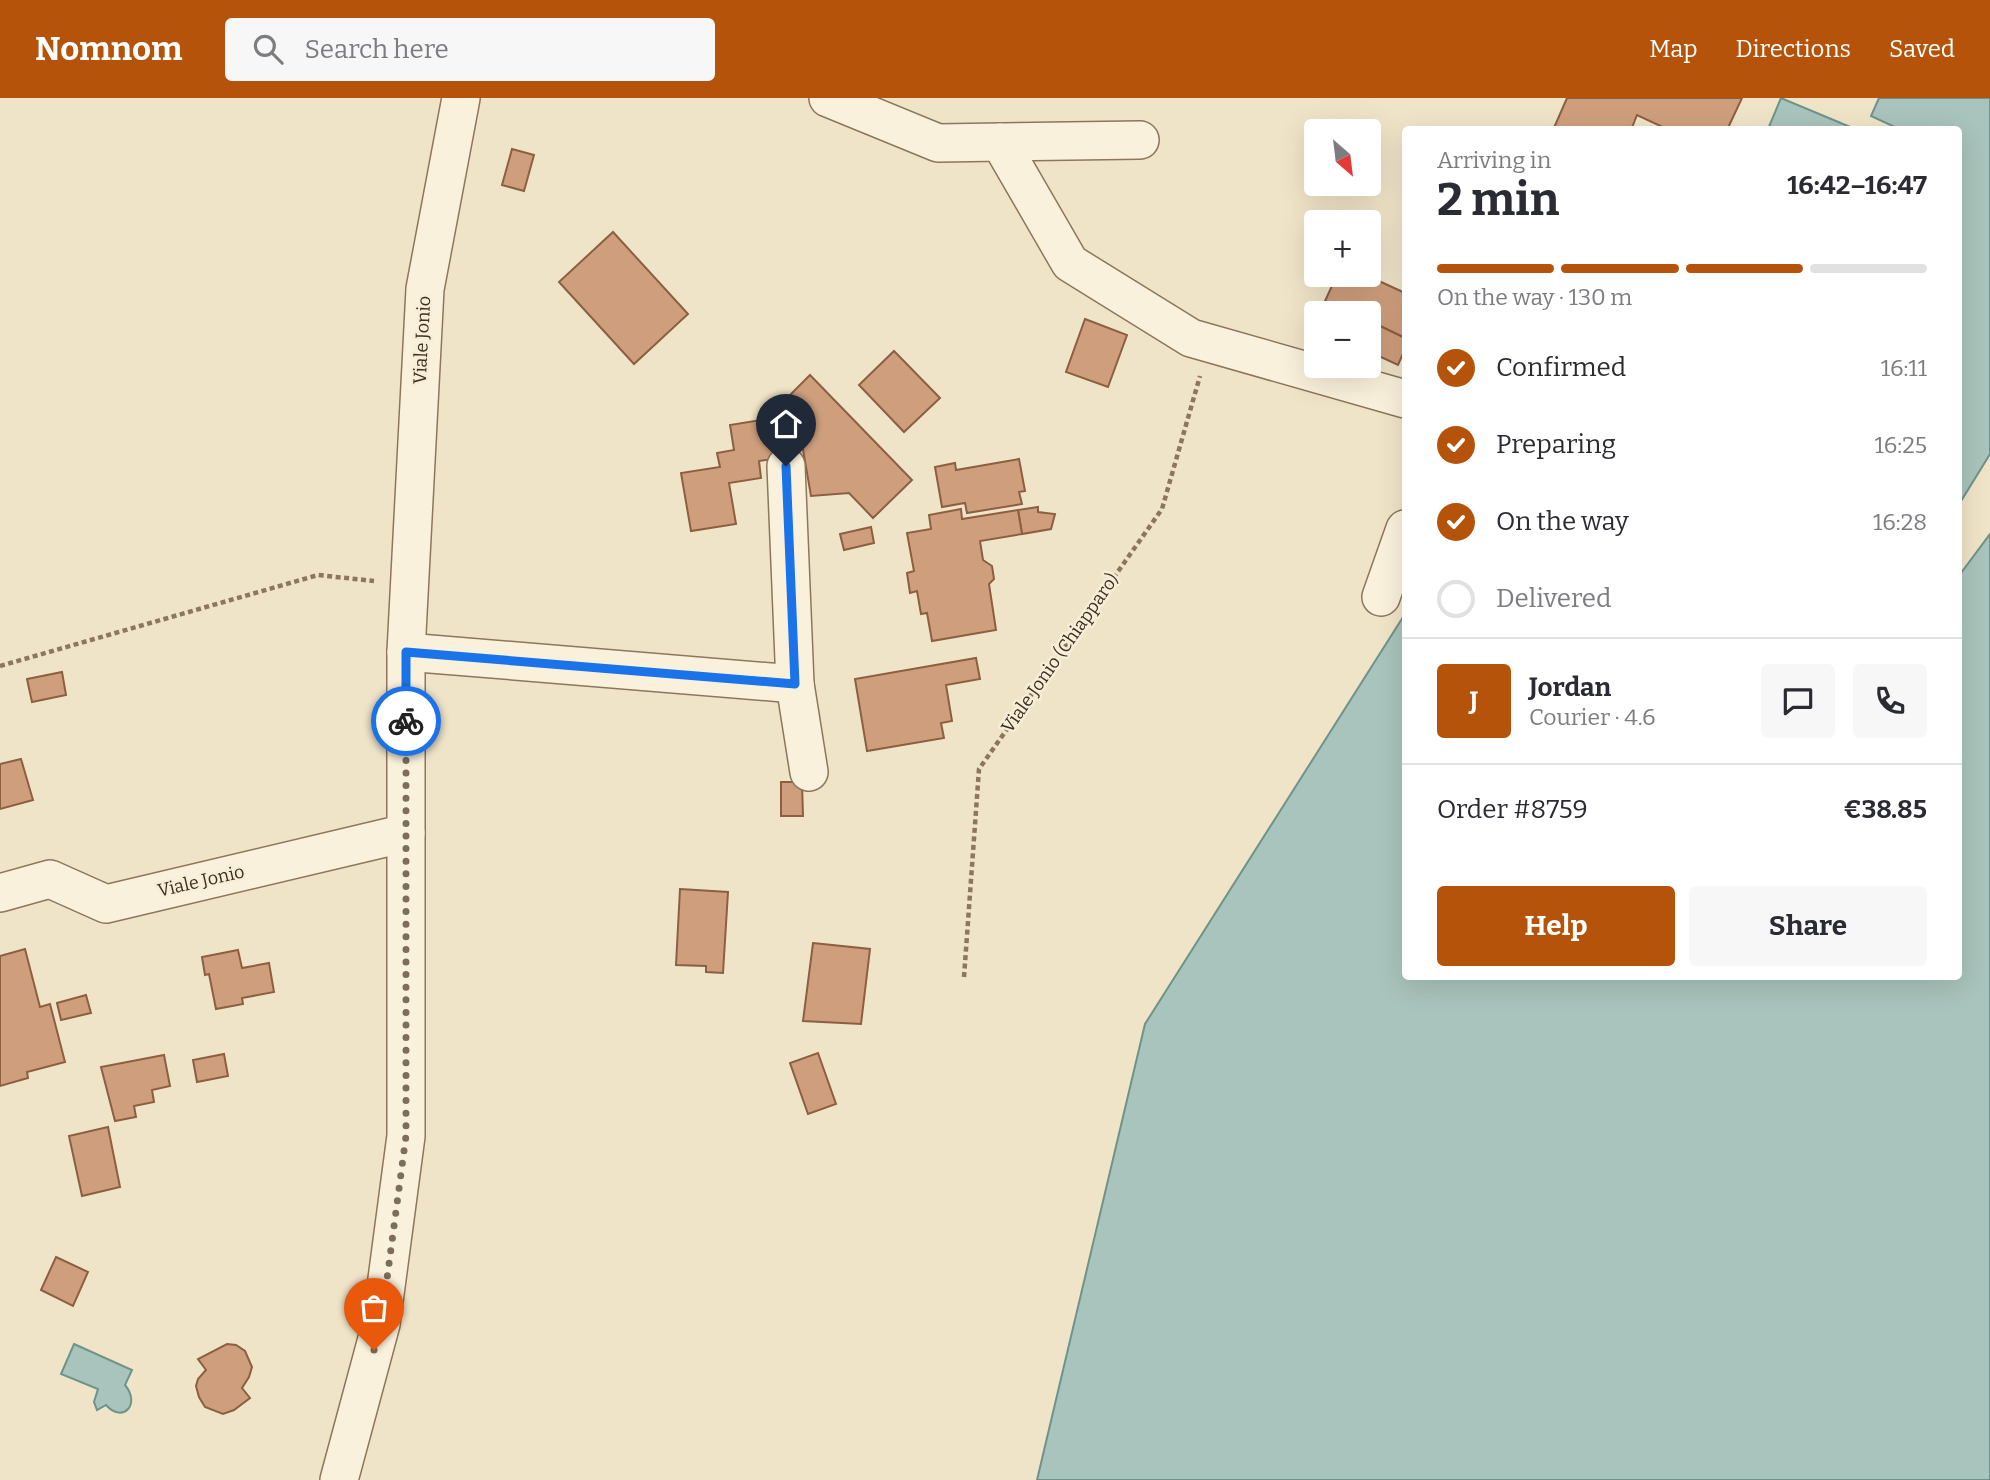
<!DOCTYPE html>
<html lang="en">
<head>
<meta charset="utf-8">
<style>
	:root { --surface:#fff; --page:#f7f7f7; --text:#2b2b33; --muted:#7c7c81; --line:#e1e1e2; --accent:#b45309 }
	body { margin:0; font-family:Bitter,serif; background:var(--page); color:var(--text); height:100vh; display:flex; flex-direction:column; font-size:26px; white-space:nowrap }
	* { box-sizing:border-box; margin:0 }
	p { font-size:23px; color:var(--muted) }
	.icon { flex:none; width:38px; height:38px; fill:none; stroke:currentColor; stroke-width:2; stroke-linecap:round; stroke-linejoin:round }
	.map { position:relative; flex:1; overflow:hidden }
	.drawer { position:absolute; left:1402px; top:28px; width:560px; height:854px; display:flex; flex-direction:column; background:var(--surface); border-radius:7px; box-shadow:0 7px 28px #0002 }
	.drawer>* { flex:none }
	.needle { width:46px; rotate:152deg }
	.tools { position:absolute; left:1304px; top:21px; display:grid; gap:14px }
	.tools a { display:grid; place-items:center; width:77px; height:77px; border-radius:7px; background:var(--surface); box-shadow:0 7px 28px #0002; font-size:35px }
	.pin { position:absolute; display:grid; place-items:center; width:60px; height:60px; color:#fff; margin:-72px -30px; border-radius:50% 50% 50% 0; rotate:-45deg; box-shadow:0 0 7px #0007 }
	.pin .icon { rotate:45deg }
	.courier { position:absolute; display:grid; place-items:center; width:70px; height:70px; margin:-35px; border:5px solid #1a73e8; border-radius:50%; background:#fff; color:#222; box-shadow:0 2px 9px #0007 }
	.headline em { font-style:normal; font-weight:700 }
	.headline div { display:flex; flex-direction:column-reverse }
	.headline { display:flex; align-items:center; justify-content:space-between; height:119px; padding:0 35px }
	h1 { font-size:46px; font-weight:700; line-height:52px }
	.bar { display:grid; grid-template-columns:repeat(4,1fr); gap:10px 7px; align-content:center; height:84px; padding:0 35px }
	.bar i { height:9px; border-radius:5px; background:var(--line) }
	.bar .current { background:var(--accent) }
	.bar p { grid-column:span 4 }
	.line { display:flex; align-items:center; gap:18px; padding:0 35px; border-top:2px solid var(--line) }
	.line div { flex:1 }
	.round { display:grid; place-items:center; flex:none; width:74px; height:74px; border-radius:7px; background:var(--page) }
	ol { padding:0 35px; list-style:none }
	li { display:flex; align-items:center; gap:21px; height:77px }
	li p { margin-inline-start:auto }
	li .icon { padding:7px; border-radius:50%; background:var(--accent); color:#fff; stroke-width:4 }
	li:last-child { color:var(--muted) }
	li i { width:38px; height:38px; border:4px solid var(--line); border-radius:50% }
	.primary-button { display:flex; gap:14px; margin-top:auto; padding:14px 35px }
	.primary-button a { flex:1; height:80px; border-radius:7px; background:var(--accent); color:#fff; font-size:28px; font-weight:700; line-height:80px; text-align:center }
	.primary-button a+a { background:var(--page); color:var(--text) }
	header { display:flex; align-items:center; gap:42px; box-sizing:border-box; height:98px; padding:0 35px; background:var(--accent); color:#fff }
	header strong { font-size:33px }
	nav { display:flex; gap:38px; margin-inline-start:auto; font-size:24px }
	.search { width:490px; height:63px; background:var(--page); display:flex; align-items:center; gap:18px; box-sizing:border-box; padding:0 24px; border-radius:7px; color:var(--muted); font-size:26px }
	.map>svg:first-child { display:block }
	.water { fill:#a9c4bc; stroke:#6f938a; stroke-width:2 }
	.building { fill:#cf9f7d; stroke:#8d5f41; stroke-width:2 }
	.lines { fill:none; stroke-linecap:round; stroke-linejoin:round }
	.minor-casing { stroke:#8d765c; stroke-width:40 }
	.path { stroke:#8d765c; stroke-width:4.5; stroke-dasharray:5 3.5; stroke-linecap:butt }
	.minor { stroke:#faf1dc; stroke-width:37 }
	.done { stroke:#7c6e5b; stroke-width:7; stroke-dasharray:0 12.6 }
	.route { stroke:#1a73e8; stroke-width:9 }
	.labels { text-anchor:middle; stroke-width:5; stroke-linejoin:round; paint-order:stroke }
	.street-label { font-size:18px; fill:#3d2e20; stroke:#f7eed8 }
</style>
</head>
<body>
<header>
<strong>Nomnom</strong>
<div class="search"><svg class="icon" aria-label="search" viewBox="0 0 24 24"><circle cx="10" cy="10" r="6"/><path d="M15 15l6 6"/></svg>Search here</div>
<nav><a>Map</a><a>Directions</a><a>Saved</a></nav>
</header>
<div class="map">
<svg width="1990" height="1382" viewBox="0 0 1990 1382">
	<rect width="100%" height="100%" fill="#f0e4c8"/>
	<g class="water">
		<path d="M1781,0L1855,31H1768Z"/>
		<path d="M1879,0H1990V356L1958,408V32L1899,31L1871,18Z"/>
		<path d="M1990,436V1382H1037L1145,926L1405,516V878H1958V479Z"/>
		<path d="M74,1246L132,1272L125,1287C141,1306 123,1326 106,1307L97,1312L94,1304L98,1291L61,1276Z"/>
	</g>
	<g class="building">
		<path d="M1567,0H1742L1727,32H1669L1637,17L1631,32H1553Z"/>
		<path d="M512,51L534,57L524,93L502,87Z"/>
		<path d="M613,134L688,216L634,266L559,184Z"/>
		<path d="M1337,177H1366L1405,195V240L1368,223V215H1352L1325,203Z"/>
		<path d="M1085,221L1127,237L1108,289L1066,274Z"/>
		<path d="M1374,225L1405,240V251L1398,267L1368,253V236Z"/>
		<path d="M894,253L940,300L904,334L859,287Z"/>
		<path d="M810,277L912,382L873,420L849,395L811,398L801,340L789,343L783,304Z"/>
		<path d="M767,321L774,361L759,363L761,380L729,385L736,426L691,433L681,375L720,369L717,355L734,352L730,327Z"/>
		<path d="M1019,361L1025,393L1019,394L1022,406L967,415L965,405L942,409L935,369L955,365L956,372Z"/>
		<path d="M1038,409V414L1055,416L1051,431L1022,436L1018,412Z"/>
		<path d="M961,411L962,421L1018,412L1022,436L980,443L983,462L992,468L994,481L989,486L996,532L932,543L927,515L921,516L917,493L910,495L907,475L914,473L907,435L931,431L929,417Z"/>
		<path d="M871,429L874,445L844,452L840,436Z"/>
		<path d="M976,560L980,581L946,587L952,623L941,625L944,640L867,653L855,581Z"/>
		<path d="M62,574L66,597L32,604L27,581Z"/>
		<path d="M21,661L33,702L0,711V666Z"/>
		<path d="M781,684H802L803,718H781Z"/>
		<path d="M680,791L728,794L723,875L706,874V868L676,867Z"/>
		<path d="M813,845L870,851L861,926L803,923Z"/>
		<path d="M25,851L40,909L50,906L65,964L27,974L28,980L0,988V858Z"/>
		<path d="M238,852L242,870L269,865L274,894L242,900L243,906L216,911L209,876L205,877L202,859Z"/>
		<path d="M86,897L91,915L61,922L57,905Z"/>
		<path d="M818,955L836,1006L808,1016L790,965Z"/>
		<path d="M224,956L228,978L197,984L193,962Z"/>
		<path d="M164,957L170,988L152,992L154,1004L134,1008L136,1019L115,1023L101,969Z"/>
		<path d="M108,1029L120,1089L82,1098L69,1038Z"/>
		<path d="M56,1159L88,1174L73,1208L41,1192Z"/>
		<path d="M227,1246L236,1247L245,1253L252,1269L249,1279L242,1290L250,1300L234,1312L223,1316L205,1309L199,1299L196,1288L198,1281L206,1272L198,1261Z"/>
	</g>
	<g class="lines">
		<g class="minor-casing">
			<g id="minor">
				<path d="M828,0L938,45L1140,42"/>
				<path d="M1000,44L1070,165L1191,240L1405,301"/>
				<path d="M1381,499L1405,431"/>
				<path d="M406,554L795,586L786,368"/>
				<path d="M795,586L809,674"/>
				<path d="M0,795L50,781L106,806L406,735"/>
				<path d="M339,1382L381,1226L406,1038V554L425,191L461,0"/>
			</g>
		</g>
		<g class="path">
			<path d="M0,568L318,477L374,483"/>
			<path d="M964,879L979,671L1162,411L1200,278"/>
		</g>
		<use href="#minor" class="minor"/>
	</g>
	<g class="lines">
		<path class="done" d="M374,1252L381,1226L406,1038V623"/>
		<path class="route" d="M406,623V554L795,586L786,368"/>
	</g>
	<g class="labels">
		<g class="street-label">
			<text transform="translate(422 242) rotate(-87)" y="6">Viale Jonio</text>
			<text transform="translate(1060 555) rotate(-55)" y="6">Viale Jonio (Chiapparo)</text>
			<text transform="translate(201 783) rotate(-13)" y="6">Viale Jonio</text>
		</g>
	</g>
</svg>
<div class="tools">
<a><svg class="needle" viewBox="-14 -14 28 28"><path d="M0-13l5 13h-10z" fill="#e53935"/><path d="M0 13l5-13h-10z" fill="#7c7c81"/></svg></a>
<a>+</a>
<a>−</a>
</div>
<div class="pin" style="left:374px;top:1252px;background:#ea580c"><svg class="icon" aria-label="bag" viewBox="0 0 24 24"><path d="M5 8h14l-1 12H6zM9 8a3 3 0 0 1 6 0"/></svg></div>
<div class="pin" style="left:786px;top:368px;background:#1f2937"><svg class="icon" aria-label="home" viewBox="0 0 24 24"><path d="M3 11l9-7 9 7M6 9v11h12V9"/></svg></div>
<div class="courier" style="left:406px;top:623px"><svg class="icon" aria-label="bike" viewBox="0 0 24 24"><circle cx="6" cy="16" r="4"/><circle cx="18" cy="16" r="4"/><path d="M6 16l4-8h5l3 8M10 8l3 8H6M13 5h3"/></svg></div>
<section class="drawer">
<div class="headline"><div><h1>2 min</h1><p>Arriving in</p></div><em>16:42–16:47</em></div>
<div class="bar"><i class="current"></i><i class="current"></i><i class="current"></i><i></i><p>On the way · 130 m</p></div>
<ol>
<li><svg class="icon" aria-label="check" viewBox="0 0 24 24"><path d="M5 12l5 5 9-10"/></svg>Confirmed<p>16:11</p></li>
<li><svg class="icon" aria-label="check" viewBox="0 0 24 24"><path d="M5 12l5 5 9-10"/></svg>Preparing<p>16:25</p></li>
<li><svg class="icon" aria-label="check" viewBox="0 0 24 24"><path d="M5 12l5 5 9-10"/></svg>On the way<p>16:28</p></li>
<li><i></i>Delivered</li>
</ol>
<div class="line" style="height:126px"><b class="round" style="background:var(--accent);color:#fff">J</b><div><b>Jordan</b><p>Courier · 4.6</p></div><a class="round"><svg class="icon" aria-label="chat" viewBox="0 0 24 24"><path d="M4 5h16v11H9l-5 4z"/></svg></a><a class="round"><svg class="icon" aria-label="phone" viewBox="0 0 24 24"><path d="M5 4h4l2 5-3 2q2 4 5 5l2-3 5 2v4C11 20 4 13 5 4z"/></svg></a></div>
<div class="line" style="height:91px"><div>Order #8759</div><b>€38.85</b></div>
<div class="primary-button"><a>Help</a><a>Share</a></div>
</section>
</div>
</body>
</html>
